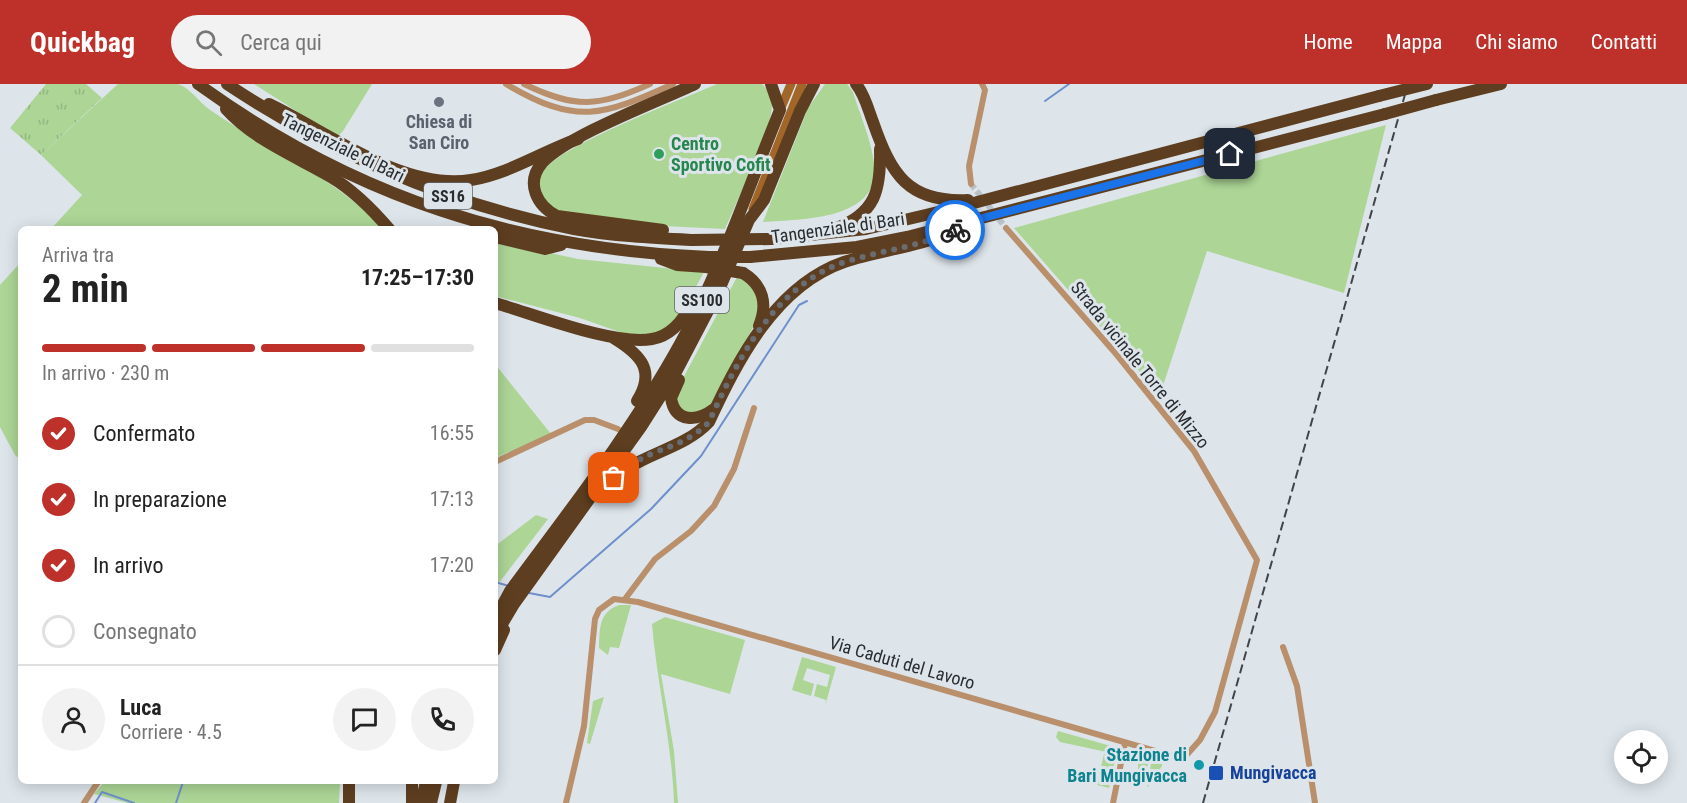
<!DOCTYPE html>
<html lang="it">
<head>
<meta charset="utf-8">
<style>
	:root { --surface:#fff; --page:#f2f2f2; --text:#222; --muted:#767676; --line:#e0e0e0; --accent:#be302a }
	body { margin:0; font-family:"Roboto Condensed",sans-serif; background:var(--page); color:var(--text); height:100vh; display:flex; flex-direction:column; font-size:22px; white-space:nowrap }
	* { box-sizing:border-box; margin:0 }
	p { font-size:20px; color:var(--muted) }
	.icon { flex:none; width:33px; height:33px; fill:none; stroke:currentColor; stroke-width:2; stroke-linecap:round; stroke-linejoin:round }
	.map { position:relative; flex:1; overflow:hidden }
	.panel { position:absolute; left:18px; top:142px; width:480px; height:558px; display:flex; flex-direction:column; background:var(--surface); border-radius:9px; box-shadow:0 3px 15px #0003 }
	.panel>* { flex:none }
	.buttons { position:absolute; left:1614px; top:646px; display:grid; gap:12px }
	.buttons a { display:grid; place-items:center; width:54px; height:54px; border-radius:50%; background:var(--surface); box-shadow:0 3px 15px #0003; font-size:30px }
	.pin { position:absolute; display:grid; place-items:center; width:51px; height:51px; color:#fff; margin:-26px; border-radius:12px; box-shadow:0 3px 9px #0006 }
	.courier { position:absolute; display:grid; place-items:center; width:60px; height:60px; margin:-30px; border:4px solid #1a73e8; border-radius:50%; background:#fff; color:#222; box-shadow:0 2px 8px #0007 }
	.summary em { font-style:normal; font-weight:700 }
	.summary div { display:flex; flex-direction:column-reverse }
	.summary { display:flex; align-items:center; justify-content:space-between; height:102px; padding:0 24px }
	h1 { font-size:39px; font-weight:700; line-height:45px }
	.bar { display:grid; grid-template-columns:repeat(4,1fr); gap:9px 6px; align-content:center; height:72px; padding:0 24px }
	.bar i { height:8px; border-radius:4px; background:var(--line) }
	.bar .current { background:var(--accent) }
	.bar p { grid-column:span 4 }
	.line { display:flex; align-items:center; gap:15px; padding:0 24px; border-top:2px solid var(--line) }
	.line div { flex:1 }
	.round { display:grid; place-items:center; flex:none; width:63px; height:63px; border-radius:32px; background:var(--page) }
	ol { padding:0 24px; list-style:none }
	li { display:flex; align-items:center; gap:18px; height:66px }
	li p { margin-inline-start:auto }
	li .icon { padding:6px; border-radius:50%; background:var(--accent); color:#fff; stroke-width:4 }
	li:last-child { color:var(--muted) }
	li i { width:33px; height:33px; border:3px solid var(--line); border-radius:50% }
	header { display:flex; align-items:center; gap:36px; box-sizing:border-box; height:84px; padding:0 30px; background:var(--accent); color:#fff }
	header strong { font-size:28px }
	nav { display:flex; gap:33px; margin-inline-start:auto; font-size:21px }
	.search { width:420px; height:54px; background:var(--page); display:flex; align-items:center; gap:15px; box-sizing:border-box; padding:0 21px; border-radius:33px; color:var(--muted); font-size:22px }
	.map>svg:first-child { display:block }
	.grass { fill:#acd596 }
	.park { fill:url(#park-tufts) }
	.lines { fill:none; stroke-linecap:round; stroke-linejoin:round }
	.stream { stroke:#6e8fcb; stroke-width:2 }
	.street-tunnel { stroke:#b9c0c6; stroke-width:6; stroke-dasharray:6 3; stroke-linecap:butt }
	.street { stroke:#b9906b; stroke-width:6 }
	.secondary { stroke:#a16628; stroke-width:9 }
	.highway { stroke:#5e3e20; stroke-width:12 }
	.rail { stroke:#414548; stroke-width:2; stroke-dasharray:9 4.5; stroke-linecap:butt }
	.highway-bridge { stroke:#5e3e20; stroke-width:12 }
	.done { stroke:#696d71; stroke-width:6; stroke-dasharray:0 10.8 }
	.route { stroke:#1a73e8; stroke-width:8 }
	.worship-dot { fill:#6b7280; stroke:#dde5eb; stroke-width:2 }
	.leisure-dot { fill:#2e9e5b; stroke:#dde5eb; stroke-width:2 }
	.culture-dot { fill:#0f9aa8; stroke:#dde5eb; stroke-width:2 }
	.transit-dot { fill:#1a4fb4; stroke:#dde5eb; stroke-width:2 }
	.labels { text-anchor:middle; stroke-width:6; stroke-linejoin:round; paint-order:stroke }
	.shield { fill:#dde5eb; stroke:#606468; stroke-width:1.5 }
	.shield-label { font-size:16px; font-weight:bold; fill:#2a2d30 }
	.worship-label { font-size:18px; font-weight:bold; fill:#5b616d; stroke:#dde5eb }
	.leisure-label { font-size:18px; font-weight:bold; fill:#27864d; stroke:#dde5eb; text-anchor:start }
	.street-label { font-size:18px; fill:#2a2d30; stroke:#dde5eb }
	.culture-label { font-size:18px; font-weight:bold; fill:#0d838f; stroke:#dde5eb; text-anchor:end }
	.transit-label { font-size:18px; font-weight:bold; fill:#164399; stroke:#dde5eb; text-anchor:start }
</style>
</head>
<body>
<header>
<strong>Quickbag</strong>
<div class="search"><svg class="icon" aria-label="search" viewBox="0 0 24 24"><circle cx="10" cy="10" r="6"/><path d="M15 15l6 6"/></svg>Cerca qui</div>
<nav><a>Home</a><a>Mappa</a><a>Chi siamo</a><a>Contatti</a></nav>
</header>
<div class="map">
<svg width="1687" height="719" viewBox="0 0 1687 719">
	<defs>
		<pattern id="park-tufts" width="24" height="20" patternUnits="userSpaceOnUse" patternTransform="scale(1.5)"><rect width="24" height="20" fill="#acd596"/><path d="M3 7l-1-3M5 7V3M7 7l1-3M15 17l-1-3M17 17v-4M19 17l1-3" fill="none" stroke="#94b782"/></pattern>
	</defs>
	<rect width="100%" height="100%" fill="#dde5eb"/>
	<g class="grass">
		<path d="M118,0C134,0 162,0 178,0C189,3 200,19 210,26C268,66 335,93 384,145H51L82,111L41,71Z"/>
		<path d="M254,0H372L343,47L337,53Z"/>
		<path d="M717,0H762C767,5 772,13 772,21C773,43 735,121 725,145L663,142L558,129C545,120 534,106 541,90C552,64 686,14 717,0Z"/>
		<path d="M825,0H847L853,8C860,31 871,55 874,79C882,137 801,135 763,138L808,24Z"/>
		<path d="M1386,41L1344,209L1207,167L1160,311L1014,144Z"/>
		<path d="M495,157L578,175L704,188L680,232L658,249L628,251L580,234L495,212Z"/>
		<path d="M21,178V376L15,371L0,343V201Z"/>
		<path d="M737,193L750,199L760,217L756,238L711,320L698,331L682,327L676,318L680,300Z"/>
		<path d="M495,280L551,350L495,374Z"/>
		<path d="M536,431L548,435L495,504V462Z"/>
		<path d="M619,521H631L619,564L610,563L608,571L599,564C600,545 598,529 619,521Z"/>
		<path d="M665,533L745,556L730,610L661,590L674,667L678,719H674C672,659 657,600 652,540Z"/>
		<path d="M802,573L836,583L825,622L826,616L814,612L817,600L827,603L830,591L807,584L803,596L814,600L811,612L792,606Z"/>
		<path d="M604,613L590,660L587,659L593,617Z"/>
		<path d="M1058,647L1118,664L1116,670L1060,658L1056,653Z"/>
		<path d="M1104,670L1116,672L1109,704L1097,701Z"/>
		<path d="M1138,673L1144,675L1148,680L1142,701L1138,687Z"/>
		<path d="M1156,678L1162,680V682L1147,704L1151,680Z"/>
		<path d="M104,698H340L339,719H128L94,710Z"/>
	</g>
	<path class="park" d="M46,0H86L102,14L41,71L10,44Z"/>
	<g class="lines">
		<g class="stream">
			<path d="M1045,17L1069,0"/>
			<path d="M495,498L509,502"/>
			<path d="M529,509L550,513L651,425L701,372L799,221L807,217"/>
			<path d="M95,719L102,708L134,719"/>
			<path d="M176,719L183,698"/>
		</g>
		<path class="street-tunnel" d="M971,100L1006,144"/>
		<g class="street">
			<path d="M506,0C577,42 602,32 673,0"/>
			<path d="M524,0C576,25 598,23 650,0"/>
			<path d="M971,100L969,82L985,6L982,0"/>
			<path d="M495,378L585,336H594L618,345"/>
			<path d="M625,515L655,475L691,447L714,422L734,385L754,324"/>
			<path d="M1283,563L1297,602L1315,719"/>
			<path d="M84,719L98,698"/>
			<path d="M566,719L584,642L595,535L599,526L614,515L638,518L1183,675L1200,656L1215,628L1257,476L1194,367L1117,271L1006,144"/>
			<path d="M1113,719L1125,659"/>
		</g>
		<g class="secondary">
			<path d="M780,26L791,0"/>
			<path d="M753,125L802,0"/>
		</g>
		<g class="highway">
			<path d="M198,0C355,114 517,165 709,173"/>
			<path d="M227,0C334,71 447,120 574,145C613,152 653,154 692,156"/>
			<path d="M856,0C865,11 868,25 873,38C891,90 908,119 968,116"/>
			<path d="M1436,16L1501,0"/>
			<path d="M269,20C328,48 403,107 471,96C509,90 543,67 578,55"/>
			<path d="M226,25C254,56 295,72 331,93C353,106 373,126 390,146"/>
			<path d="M834,145C876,130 881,106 880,65"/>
			<path d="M663,146L557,132C537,122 525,99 542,79C568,51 657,18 695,0"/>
			<path d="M495,153L545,165L561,161"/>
			<path d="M772,155L866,145L951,125L1379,12"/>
			<path d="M750,173L857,163L907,153L1385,30"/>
			<path d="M661,175L677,181L706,183"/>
			<path d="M743,189C763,201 768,220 759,242"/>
			<path d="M495,219C534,230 614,262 652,255C671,252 684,235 692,219"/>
			<path d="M615,255C641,271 656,287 637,317"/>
			<path d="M679,296L671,314C675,340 698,337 714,325"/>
			<path d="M606,404C633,369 680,369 709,338C738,276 775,202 844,178C880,166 919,163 953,147"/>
			<path d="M495,535L510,507C569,427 632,347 680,260C721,186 748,104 780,26L771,0"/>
			<path d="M495,552L514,520L641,343L676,288L719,206L749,136L764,116L800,27L814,0"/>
			<path d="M495,566L504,546"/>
			<path d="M349,698V719"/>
			<path d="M412,719V698"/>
			<path d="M421,719L426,698"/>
			<path d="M431,719L436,698"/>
			<path d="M450,719L454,698"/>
		</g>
		<path class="rail" d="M1203,719L1408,0"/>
		<g class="highway-bridge">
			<path d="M1379,12L1427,0"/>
			<path d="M1385,30L1436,16"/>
			<path d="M692,156L772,155"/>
			<path d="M709,173H750"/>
			<path d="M706,183L743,189"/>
		</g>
	</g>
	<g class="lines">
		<path class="done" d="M614,394C626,385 637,376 651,370C673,361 692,356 709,338C738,275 775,201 845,178C882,166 920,163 955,146"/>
		<path class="route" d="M955,146L979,135L1230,70"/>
	</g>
	<circle class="worship-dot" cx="439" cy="18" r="6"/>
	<circle class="leisure-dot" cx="659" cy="70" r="6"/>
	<circle class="culture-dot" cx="1199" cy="681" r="6"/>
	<rect class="transit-dot" x="1208" y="681" width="16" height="16" rx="3"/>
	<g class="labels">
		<g class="shield">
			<rect x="424" y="99" width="48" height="26" rx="4.5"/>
			<rect x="675" y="203" width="54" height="26" rx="4.5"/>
		</g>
		<g class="shield-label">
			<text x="448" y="118">SS16</text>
			<text x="702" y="222">SS100</text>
		</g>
		<g class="worship-label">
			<text x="439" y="44">Chiesa di<tspan x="439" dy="21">San Ciro</tspan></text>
		</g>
		<g class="leisure-label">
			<text x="671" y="66">Centro<tspan x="671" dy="21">Sportivo Cofit</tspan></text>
		</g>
		<g class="street-label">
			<text transform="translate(343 64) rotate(26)" y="6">Tangenziale di Bari</text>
			<text transform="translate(838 144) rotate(-8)" y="6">Tangenziale di Bari</text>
			<text transform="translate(1140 281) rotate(51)" y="6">Strada vicinale Torre di Mizzo</text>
			<text transform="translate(902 579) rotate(16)" y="6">Via Caduti del Lavoro</text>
		</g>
		<g class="culture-label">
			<text x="1187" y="677">Stazione di<tspan x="1187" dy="21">Bari Mungivacca</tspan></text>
		</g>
		<g class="transit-label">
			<text x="1230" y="695">Mungivacca</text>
		</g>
	</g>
</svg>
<div class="buttons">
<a><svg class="icon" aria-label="locate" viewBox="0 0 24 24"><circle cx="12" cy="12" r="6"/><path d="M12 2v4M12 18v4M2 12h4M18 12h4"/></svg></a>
</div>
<div class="pin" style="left:614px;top:394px;background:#ea580c"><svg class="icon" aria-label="bag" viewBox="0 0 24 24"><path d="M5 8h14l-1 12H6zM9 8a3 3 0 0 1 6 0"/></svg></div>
<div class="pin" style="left:1230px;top:70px;background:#1f2937"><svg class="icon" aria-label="home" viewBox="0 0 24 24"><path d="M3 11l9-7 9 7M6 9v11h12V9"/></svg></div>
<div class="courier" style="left:955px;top:146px"><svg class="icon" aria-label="bike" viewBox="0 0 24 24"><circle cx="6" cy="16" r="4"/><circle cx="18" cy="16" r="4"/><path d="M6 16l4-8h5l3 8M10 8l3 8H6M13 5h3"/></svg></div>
<section class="panel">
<div class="summary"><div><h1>2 min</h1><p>Arriva tra</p></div><em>17:25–17:30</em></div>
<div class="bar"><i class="current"></i><i class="current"></i><i class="current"></i><i></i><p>In arrivo · 230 m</p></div>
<ol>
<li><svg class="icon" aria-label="check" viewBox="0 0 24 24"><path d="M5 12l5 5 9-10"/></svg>Confermato<p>16:55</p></li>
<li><svg class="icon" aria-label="check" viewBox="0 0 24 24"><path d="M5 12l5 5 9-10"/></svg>In preparazione<p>17:13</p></li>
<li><svg class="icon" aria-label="check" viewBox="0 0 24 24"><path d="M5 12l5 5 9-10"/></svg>In arrivo<p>17:20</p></li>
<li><i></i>Consegnato</li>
</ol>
<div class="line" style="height:108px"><a class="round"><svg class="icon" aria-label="person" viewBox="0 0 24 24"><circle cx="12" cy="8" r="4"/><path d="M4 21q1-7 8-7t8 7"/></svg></a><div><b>Luca</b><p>Corriere · 4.5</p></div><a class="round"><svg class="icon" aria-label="chat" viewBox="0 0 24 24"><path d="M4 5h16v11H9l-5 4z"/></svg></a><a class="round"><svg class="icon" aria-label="phone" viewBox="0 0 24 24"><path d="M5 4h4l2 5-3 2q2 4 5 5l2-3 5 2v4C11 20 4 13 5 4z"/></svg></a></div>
</section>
</div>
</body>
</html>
